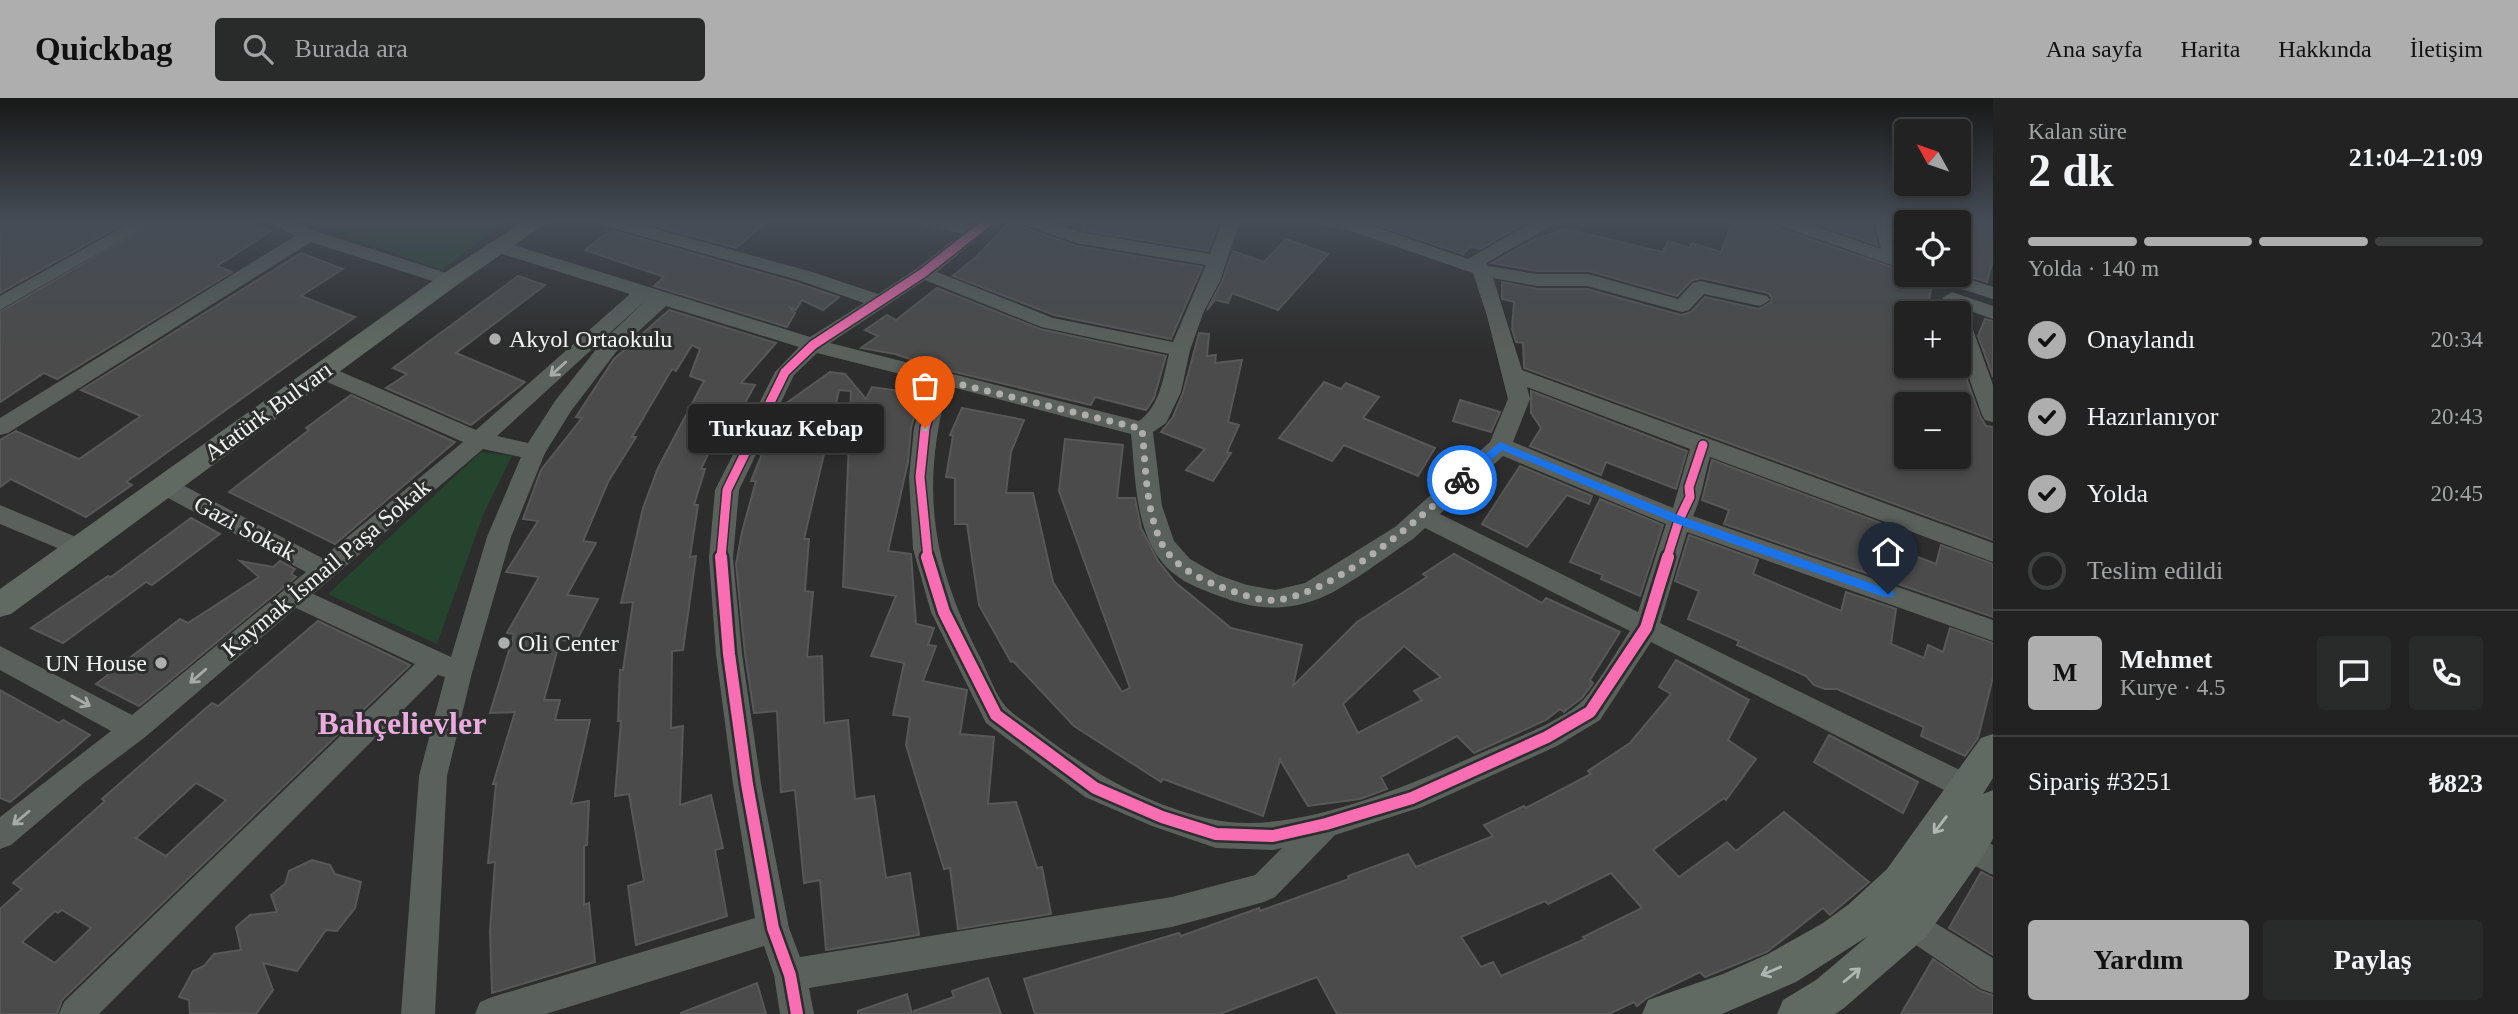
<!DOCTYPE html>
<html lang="tr">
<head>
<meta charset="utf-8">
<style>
	:root { --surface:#212221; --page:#292a2a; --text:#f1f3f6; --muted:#a2a4a5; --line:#3e3f3f; --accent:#adaead }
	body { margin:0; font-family:"Times New Roman",serif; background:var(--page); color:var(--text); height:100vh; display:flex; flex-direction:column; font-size:26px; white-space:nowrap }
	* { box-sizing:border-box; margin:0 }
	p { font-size:23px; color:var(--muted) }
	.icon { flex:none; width:38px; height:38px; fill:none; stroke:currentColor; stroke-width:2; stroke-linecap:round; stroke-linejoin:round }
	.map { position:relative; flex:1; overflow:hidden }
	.panel { display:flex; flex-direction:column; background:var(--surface); width:525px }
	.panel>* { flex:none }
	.needle { width:46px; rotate:310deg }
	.tools { position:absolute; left:1894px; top:21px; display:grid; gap:14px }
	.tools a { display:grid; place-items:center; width:77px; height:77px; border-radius:7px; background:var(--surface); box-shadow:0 4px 10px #0003,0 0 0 2px var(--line); font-size:35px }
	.pin { position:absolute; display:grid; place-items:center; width:60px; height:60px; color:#fff; margin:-72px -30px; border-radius:50% 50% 50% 0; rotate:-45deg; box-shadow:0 0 7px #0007 }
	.pin .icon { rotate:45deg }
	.courier { position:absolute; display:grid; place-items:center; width:70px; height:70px; margin:-35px; border:5px solid #1a73e8; border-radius:50%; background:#fff; color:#222; box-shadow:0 2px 9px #0007 }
	.bubble { position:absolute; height:49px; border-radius:7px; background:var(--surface); box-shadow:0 4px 10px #0003,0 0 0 2px var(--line); font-size:23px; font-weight:700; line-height:49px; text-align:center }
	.summary em { font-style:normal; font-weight:700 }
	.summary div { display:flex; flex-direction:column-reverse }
	.summary { display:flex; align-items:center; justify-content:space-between; height:119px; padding:0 35px }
	h1 { font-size:46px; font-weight:700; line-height:52px }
	.bar { display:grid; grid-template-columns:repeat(4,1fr); gap:10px 7px; align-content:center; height:84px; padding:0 35px }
	.bar i { height:9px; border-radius:5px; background:var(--line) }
	.bar .selected { background:var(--accent) }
	.bar p { grid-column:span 4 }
	.line { display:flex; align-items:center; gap:18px; padding:0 35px; border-top:2px solid var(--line) }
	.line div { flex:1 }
	.round { display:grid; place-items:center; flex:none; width:74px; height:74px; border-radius:7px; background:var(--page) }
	ol { padding:0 35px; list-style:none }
	li { display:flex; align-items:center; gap:21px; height:77px }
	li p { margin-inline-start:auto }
	li .icon { padding:7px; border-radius:50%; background:var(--accent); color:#111; stroke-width:4 }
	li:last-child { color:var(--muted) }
	li i { width:38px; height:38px; border:4px solid var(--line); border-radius:50% }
	.button { display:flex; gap:14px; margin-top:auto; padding:14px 35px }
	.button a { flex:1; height:80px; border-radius:7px; background:var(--accent); color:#111; font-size:28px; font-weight:700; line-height:80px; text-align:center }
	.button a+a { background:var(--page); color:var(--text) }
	header { display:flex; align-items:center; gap:42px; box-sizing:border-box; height:98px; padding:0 35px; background:var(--accent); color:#111 }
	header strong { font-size:33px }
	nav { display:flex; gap:38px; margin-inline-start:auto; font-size:24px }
	.search { width:490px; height:63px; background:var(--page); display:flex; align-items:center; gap:18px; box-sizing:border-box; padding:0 24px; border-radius:7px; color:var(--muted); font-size:26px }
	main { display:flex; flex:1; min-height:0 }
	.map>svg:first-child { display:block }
	.green { fill:#24442e }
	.building { fill:#4a4b4a; stroke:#575857; stroke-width:2; fill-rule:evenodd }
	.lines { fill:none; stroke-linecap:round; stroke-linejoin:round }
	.minor { fill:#5a615c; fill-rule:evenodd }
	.major { fill:#606a62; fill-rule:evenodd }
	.cycleway-far1-casing { stroke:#2b2e2c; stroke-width:12 }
	.cycleway-casing { stroke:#2b2e2c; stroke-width:17 }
	.cycleway-far1 { stroke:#f96db3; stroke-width:9 }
	.cycleway { stroke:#f96db3; stroke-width:12 }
	.oneway { stroke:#a6aaa8 }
	.oneway2 { stroke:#b0b6b2 }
	.route { fill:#1a73e8 }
	.done { stroke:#adaead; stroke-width:7; stroke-dasharray:0 12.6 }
	.poi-dot { fill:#adaead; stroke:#2b2e2c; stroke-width:2.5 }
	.labels { text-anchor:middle; stroke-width:6; stroke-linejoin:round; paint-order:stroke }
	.poi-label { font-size:24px; fill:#f2f4f3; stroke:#2b2e2c; text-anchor:start }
	.street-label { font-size:24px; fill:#f2f4f3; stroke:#2b2e2c }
	.district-label { font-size:32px; font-weight:bold; fill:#eaabdf; stroke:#2b2e2c }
</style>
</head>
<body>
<header>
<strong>Quickbag</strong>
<div class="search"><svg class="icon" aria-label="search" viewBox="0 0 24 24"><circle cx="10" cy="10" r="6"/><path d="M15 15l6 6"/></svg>Burada ara</div>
<nav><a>Ana sayfa</a><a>Harita</a><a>Hakkında</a><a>İletişim</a></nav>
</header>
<main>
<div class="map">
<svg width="1993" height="916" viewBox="0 0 1993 916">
	<rect width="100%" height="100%" fill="#2c2d2c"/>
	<g class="green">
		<path d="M302,123H505L442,172Z"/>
		<path d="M481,354L512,358L483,417L437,546L328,496Z"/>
	</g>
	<g class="building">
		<path d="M0,123H128L0,195Z"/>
		<path d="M157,123H244L271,133L217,168L232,174L57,281L44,275L0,304V214Z"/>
		<path d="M636,123H768L736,150Z"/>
		<path d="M1011,123H1018L1023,129L1076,148L1202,169L1171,241L1054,217L953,178L976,159Z"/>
		<path d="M1103,123H1214L1219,124L1208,153L1081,132L1087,124L1099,127Z"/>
		<path d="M1365,123H1529L1480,151L1471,148L1463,156Z"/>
		<path d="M1733,123H1771L1776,129L1906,174V177H1924L1932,184L1927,215H1906V268H1958V257L1980,318L1986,328L1993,329V442L1524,270L1523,245L1516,244L1512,231L1514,204L1502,201V184L1537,191H1587L1681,217L1691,214L1705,199L1759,211L1771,204L1772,200L1768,195L1701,180L1691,183L1677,198L1589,173H1537L1492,165L1533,142L1565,131L1663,154L1668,143L1690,150L1692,145L1721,154ZM1906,306H1958V359H1906Z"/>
		<path d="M1807,123H1872L1877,147Z"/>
		<path d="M1958,123H1993V162L1987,184L1958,175Z"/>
		<path d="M611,132L797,185L839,199L823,212L802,202L796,212L789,209L795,215L787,229L654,188L664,179L585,152Z"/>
		<path d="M1286,141L1328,156L1278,212L1232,195L1228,205L1215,202L1207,212L1222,184L1233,153L1264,164Z"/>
		<path d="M301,155L343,171L301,198L355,219L126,384L132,387L86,419L11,381L0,389V342L16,333L79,361L141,318L81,292Z"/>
		<path d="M518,178L545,187L456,255L525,284L471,327L386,290L407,276L393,270Z"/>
		<path d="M937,190L1040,231L1166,258L1154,300L1146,312L1095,299L1091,307L934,269L895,256L861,250L878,238L865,232L887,217L896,222Z"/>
		<path d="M669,212L776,245L741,285L755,287L740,314L734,320L726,318L701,371H705L694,407H698L690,459L696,458L683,552L672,553L671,630L683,628L680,707L711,697L723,750L715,752L727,818L636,847L628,788L644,783L629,696L615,698L621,623H618L620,572H623L633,504L621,505L643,410L658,370L704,283L690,278L700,251L692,247L676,273L672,271L632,339H636L608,384L583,443L596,445L567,497L598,501L576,544L560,542L544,602H560L555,622H590L571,706L589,703L587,747L584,748V807L589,805L595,864L492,895L490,833L495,764L488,765L496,686H493L515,614L490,615L514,536L507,535L539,479L506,474L538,423L523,421L541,372L582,320L576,319L614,261Z"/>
		<path d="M1985,221L1993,223V279L1978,238Z"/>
		<path d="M1199,235L1209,236L1207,258L1216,257L1215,265L1242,262L1228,324L1239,327L1227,354L1231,355L1213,383L1186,372L1205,351L1161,334L1173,319L1183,295Z"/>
		<path d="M830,274L845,276L866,301L872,289L921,296L911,330L908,364L888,453L911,456L916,526L934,530L928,547L936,548L923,583L967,592L960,636L994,639L988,706L1016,704L1037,770L1042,769L1051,816L958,831L950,770L944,771L906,647L910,619L893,617L904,565L871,558L896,498L843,489L851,293L839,292L804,441H809L805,493L813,494L807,559L822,558L824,625L848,622L855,701L874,698L886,780L910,775L919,837L826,852L820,782L804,785L795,692L781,694L777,613L754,615L745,556L736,466L742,434L756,383H751L781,309Z"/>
		<path d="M1324,284L1341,291L1346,285L1379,299L1363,320L1435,350L1418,378L1344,347L1332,363L1279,340Z"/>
		<path d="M1531,293L1687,353L1676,391L1606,364L1601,377L1530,348L1541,330L1531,315Z"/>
		<path d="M351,297L455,344L335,446L229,394L309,332L306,330Z"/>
		<path d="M1460,302L1500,314L1491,334L1453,323Z"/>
		<path d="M962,310L1024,322L1011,354L1006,395H1033L1053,484L1122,594L1130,590L1059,393L1065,341L1123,347L1117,400H1135L1141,430L1158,463L1175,484L1231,530L1302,547L1293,588L1357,524L1427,479L1423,476L1454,456L1542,505L1546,500L1620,534L1590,582L1593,585L1582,600L1566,612L1564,614L1560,611L1546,622L1474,655L1457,638L1381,679L1387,691L1360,701L1308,708L1280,662L1263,718L1163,681L1161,684L1074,628L1013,563L1011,564L979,507L967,426H955V380L946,379L953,338L950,337ZM1404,548L1441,579L1414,593L1422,602L1358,635L1343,606Z"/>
		<path d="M1712,362L1889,428L1884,446L1936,466L1941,447L1993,466V519L1724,426L1729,412L1702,402Z"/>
		<path d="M1520,368L1592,398L1589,406L1567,397L1527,449L1482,426Z"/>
		<path d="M1600,401L1663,427L1640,498L1601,481L1603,477L1570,464Z"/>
		<path d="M191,420L220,436L152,487L146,484L63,545L31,530L108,478L111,479Z"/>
		<path d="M1689,437L1758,462L1753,476L1841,513L1846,494L1896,511L1891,546L1924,560L1928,547L1943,554L1950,530L1993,545V579L1983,620L1978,640L1965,658L1921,638L1924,629L1837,591H1825L1814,587L1806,578L1737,547L1739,543L1688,521L1699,493L1675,483Z"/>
		<path d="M240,463L273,469L280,463L295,471L291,476L296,479L139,608L96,586L180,521L188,525L259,479Z"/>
		<path d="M318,523L410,567L62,902L57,916H0V811L22,791L13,785L105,703L102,701L212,605L218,608ZM196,685L226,702L166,758L136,740ZM62,812L91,830L55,865L22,844L55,813L58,815Z"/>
		<path d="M1676,562L1749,602L1728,642L1756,661L1726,702L1724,700L1653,752L1679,779L1727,744L1736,753L1784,714L1869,784L1830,817L1823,810L1767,854L1705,879L1700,874L1647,900L1637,908L1634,904L1609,916H1337L1317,879L1220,916H1035L1024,881L1179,835L1181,838L1259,810L1260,813L1349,781L1348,778L1408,756L1416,769L1493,738L1484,727L1524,708L1526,710L1591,676L1588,673L1630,645L1671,596L1659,589ZM1611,775L1642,810L1583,839L1585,841L1501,878L1493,864L1481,869L1461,839L1545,803L1548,806Z"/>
		<path d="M0,592L59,625L63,622L90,637L10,704L0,700Z"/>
		<path d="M1829,637L1918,684L1903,715L1814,664Z"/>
		<path d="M312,762L330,767L335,776L361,784L355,810L337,833L326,832L297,873L263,865L273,892L256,916L190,915L189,902L179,899L193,873L204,868L214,856L241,852L236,829L250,817L277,814L271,797L285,786L289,773Z"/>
		<path d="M1981,774L1993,780V857L1949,830Z"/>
		<path d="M1933,861L1980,893L1993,897V916H1901Z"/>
		<path d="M988,880L1001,916H914V913L954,899L952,893Z"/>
		<path d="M757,885L766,916H681V915Z"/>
		<path d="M907,896L912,916H858V913Z"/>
	</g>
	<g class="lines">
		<g class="minor">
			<path d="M133,123H155L0,212V198Z"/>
			<path d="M269,123H292L315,133L456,178L459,182L449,188L442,186L311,144L8,335L0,337V320L295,138Z"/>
			<path d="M599,123H627L812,174L878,196L916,171L962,136L922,127L919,123H952L973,127L978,123H998L937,174L1053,220L1173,244L1206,167L1076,145L1024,127L1021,123H1047L1080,134L1210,156L1222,123H1240L1220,183L1204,213L1190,252L1181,294L1166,325L1153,334L1162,408L1174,443L1190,461L1218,477L1247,487L1275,492L1305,485L1395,429L1490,344L1508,301L1487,218L1473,175L1351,133L1320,127L1317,123L1361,124L1468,161L1534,123H1556L1553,127L1486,165L1488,168L1537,176H1588L1678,201L1693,185L1700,183L1767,198L1770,202L1760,208L1704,196L1689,212L1682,214L1587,188H1537L1493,180L1522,272L1993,445V464L1710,359C1704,379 1702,399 1693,418L1993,522V543L1687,434L1660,525L1978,681L1982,690L1978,699L1968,703L1958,699L1651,544L1600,622L1557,648L1422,709L1335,737L1275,799L1264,804L1172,829L809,890L814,916H780L774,877L764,848L546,916H475L480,904L492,899L755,820L733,686L716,556L709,460L715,392L775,274L799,249L666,208L616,254L571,313L545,355L511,439L472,575L447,678L435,916H401L419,678L445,579L438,577L99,916H59L64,904L415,566L296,510L144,640L84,685L11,747L0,751V719L111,633L0,572V548L132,617L306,474L157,394L153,388L157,382L165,380L173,382L322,460L463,344L316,279L313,274L316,269H330L476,332L630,196L493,153L491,149L493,145H507L810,239L864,205L798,182L602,127ZM925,182L1041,229L1169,256C1163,280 1160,308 1139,323L830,245ZM647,201L602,244L555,303L528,345L497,338ZM817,255L928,283L914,330L909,379L913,451L931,514L986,625L1085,699L1152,728L1216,750L1273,752L1282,750L1255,777L1172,799L800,859L789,830L761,686L742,556L733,460L739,392L794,277ZM948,288L1131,336C1136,381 1134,443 1173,475C1187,487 1208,494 1225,500C1257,512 1286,513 1318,501C1345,491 1387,458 1413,441L1425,430L1630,533C1619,549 1591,598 1578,607C1552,627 1518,639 1488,652C1414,685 1298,738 1215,722C1151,709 1092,675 1041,636C1030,627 1017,620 1007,610C995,597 988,574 980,559C932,466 920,390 948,288ZM1527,289L1690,351L1673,410L1513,344L1530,301ZM483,351L521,359L487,439L451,559L313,496ZM1503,358L1666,426L1638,514L1440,416Z"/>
			<path d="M1774,123H1800L1881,151L1874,123H1892L1902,158L1906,160V172L1777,127Z"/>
			<path d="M1927,177H1956L1993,189V201L1930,181Z"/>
			<path d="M1952,194L1993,208V221L1945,204L1942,200Z"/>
			<path d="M1958,212L1965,214L1968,218L1993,287V324L1985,322L1982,317L1958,248V215H1950Z"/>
			<path d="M0,407L88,444L91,450L88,456L79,459L0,426Z"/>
			<path d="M1968,735L1993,747V777L1957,759L1953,749L1957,739Z"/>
			<path d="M1912,811L1993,860V895L1981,891L1901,837L1896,826L1901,815Z"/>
		</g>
		<g class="major">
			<path d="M524,123H549L457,187L11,516L0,519V491L441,177Z"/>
			<path d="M1993,636V680L1983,696L1993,692V741L1981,761L1926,839L1844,910L1835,916H1777L1783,902L1816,882L1868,838L1796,884L1722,916H1642L1648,902L1723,876L1768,856L1823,825L1849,806L1887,771L1981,640Z"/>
		</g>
		<g class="cycleway-far1-casing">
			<g id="cycleway-far1">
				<path d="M721,460L727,392L785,274L813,247L923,175L989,123"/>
				<path d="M928,460L920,379L925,330L939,281"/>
				<path d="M1667,460L1679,422L1690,399L1689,389L1703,347"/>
			</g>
		</g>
		<g class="cycleway-casing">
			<g id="cycleway">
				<path d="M721,459L729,556L747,686L773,830L790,877L797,916"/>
				<path d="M927,459L944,514L996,617L1095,690L1162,719L1216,736L1273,738L1326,726L1412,700L1547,639L1590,614L1646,530L1668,459"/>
			</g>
		</g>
		<use href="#cycleway-far1" class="cycleway-far1"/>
		<use href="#cycleway" class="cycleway"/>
	</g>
	<defs><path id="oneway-shaft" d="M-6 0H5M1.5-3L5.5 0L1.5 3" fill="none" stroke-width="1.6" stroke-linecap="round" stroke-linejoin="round" transform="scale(1.75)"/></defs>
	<g class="oneway">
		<use href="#oneway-shaft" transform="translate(558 271) rotate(138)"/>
		<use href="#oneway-shaft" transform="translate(198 578) rotate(139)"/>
		<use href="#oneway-shaft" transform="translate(81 603) rotate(29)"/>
		<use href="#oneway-shaft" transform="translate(21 720) rotate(140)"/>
	</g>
	<g class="oneway2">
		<use href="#oneway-shaft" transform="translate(1940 727) rotate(127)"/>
		<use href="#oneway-shaft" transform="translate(1771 873) rotate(157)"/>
		<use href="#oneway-shaft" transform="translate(1852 877) rotate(-40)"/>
	</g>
	<linearGradient id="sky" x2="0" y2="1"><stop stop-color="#181918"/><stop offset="0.49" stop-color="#454c56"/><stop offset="1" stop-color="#454c56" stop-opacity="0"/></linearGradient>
	<rect width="1993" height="251" fill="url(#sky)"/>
	<path class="route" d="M1500,344L1683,419L1893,493L1894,496L1893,499H1884L1675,425L1502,352L1466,385H1458V379Z"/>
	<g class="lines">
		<path class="done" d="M925,330L939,281L1142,331C1146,368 1145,411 1162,446C1173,467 1199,481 1221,489C1238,495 1259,504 1277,502C1337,494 1418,422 1462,382"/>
	</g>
	<g class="poi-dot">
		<circle cx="495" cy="241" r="7"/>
		<circle cx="504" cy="545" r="7"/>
		<circle cx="161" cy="565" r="7"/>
	</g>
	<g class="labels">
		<g class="poi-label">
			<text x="509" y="249">Akyol Ortaokulu</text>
			<text x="518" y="553">Oli Center</text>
			<text x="147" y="573" text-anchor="end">UN House</text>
		</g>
		<g class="street-label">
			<text transform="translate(268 313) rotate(-36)" y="8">Atatürk Bulvarı</text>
			<text transform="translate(245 430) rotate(28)" y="8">Gazi Sokak</text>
			<text transform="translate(326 470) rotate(-40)" y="8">Kaymak İsmail Paşa Sokak</text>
		</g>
		<g class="district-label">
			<text x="402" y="636">Bahçelievler</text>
		</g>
	</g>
</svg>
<div class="tools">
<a><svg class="needle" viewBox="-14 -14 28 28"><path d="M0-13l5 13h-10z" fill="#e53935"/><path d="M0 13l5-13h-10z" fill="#a2a4a5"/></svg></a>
<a><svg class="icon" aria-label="locate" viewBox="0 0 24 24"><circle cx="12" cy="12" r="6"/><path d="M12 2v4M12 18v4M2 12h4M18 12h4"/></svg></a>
<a>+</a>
<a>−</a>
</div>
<div class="pin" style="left:925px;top:330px;background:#ea580c"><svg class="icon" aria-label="bag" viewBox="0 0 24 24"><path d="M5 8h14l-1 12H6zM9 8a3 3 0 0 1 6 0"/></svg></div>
<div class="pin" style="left:1888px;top:496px;background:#1f2937"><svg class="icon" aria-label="home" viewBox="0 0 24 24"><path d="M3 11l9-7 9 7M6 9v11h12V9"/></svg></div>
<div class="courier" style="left:1462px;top:382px"><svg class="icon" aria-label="bike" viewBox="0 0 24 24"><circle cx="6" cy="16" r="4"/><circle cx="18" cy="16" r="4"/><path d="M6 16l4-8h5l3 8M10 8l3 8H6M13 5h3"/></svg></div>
<div class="bubble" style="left:688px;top:306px;width:196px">Turkuaz Kebap</div>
</div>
<section class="panel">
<div class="summary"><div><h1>2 dk</h1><p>Kalan süre</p></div><em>21:04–21:09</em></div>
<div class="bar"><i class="selected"></i><i class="selected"></i><i class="selected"></i><i></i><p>Yolda · 140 m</p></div>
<ol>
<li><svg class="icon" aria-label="check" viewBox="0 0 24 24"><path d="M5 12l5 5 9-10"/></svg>Onaylandı<p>20:34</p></li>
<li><svg class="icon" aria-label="check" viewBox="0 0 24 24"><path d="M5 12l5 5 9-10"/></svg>Hazırlanıyor<p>20:43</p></li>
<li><svg class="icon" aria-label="check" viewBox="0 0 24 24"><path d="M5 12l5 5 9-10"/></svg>Yolda<p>20:45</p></li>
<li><i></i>Teslim edildi</li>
</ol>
<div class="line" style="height:126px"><b class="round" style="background:var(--accent);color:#111">M</b><div><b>Mehmet</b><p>Kurye · 4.5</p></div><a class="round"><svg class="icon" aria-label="chat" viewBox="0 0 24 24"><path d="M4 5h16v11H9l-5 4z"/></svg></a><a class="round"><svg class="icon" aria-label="phone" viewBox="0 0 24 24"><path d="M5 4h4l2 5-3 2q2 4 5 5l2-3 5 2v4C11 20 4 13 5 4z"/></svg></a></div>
<div class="line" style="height:91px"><div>Sipariş #3251</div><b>₺823</b></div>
<div class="button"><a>Yardım</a><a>Paylaş</a></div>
</section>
</main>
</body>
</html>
